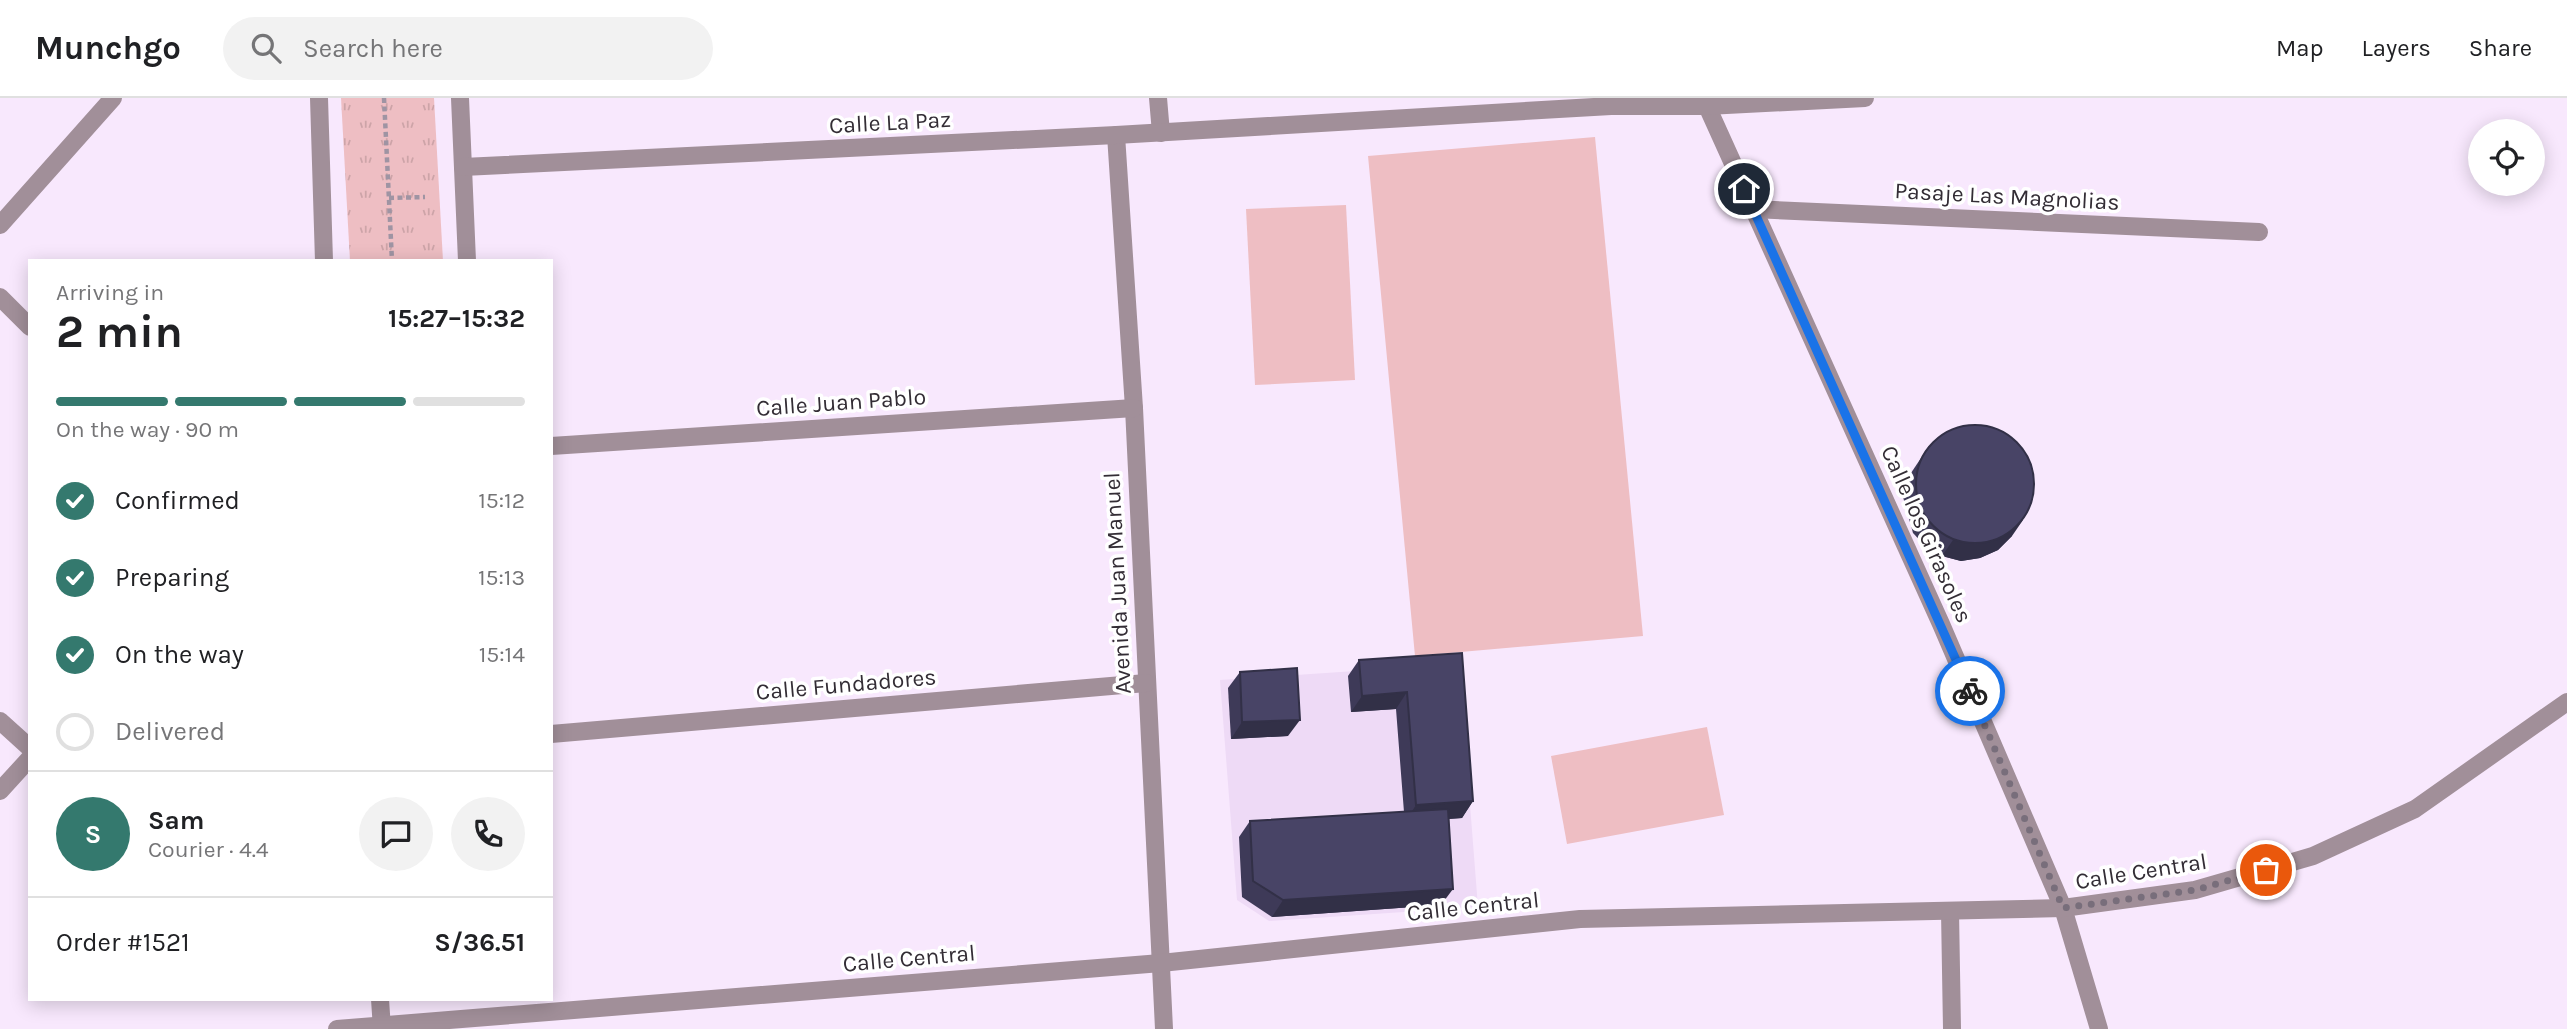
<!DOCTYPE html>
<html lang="en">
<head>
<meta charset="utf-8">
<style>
	:root { --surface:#fff; --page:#f2f2f2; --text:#202124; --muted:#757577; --line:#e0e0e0; --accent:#34796e }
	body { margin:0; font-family:Karla,sans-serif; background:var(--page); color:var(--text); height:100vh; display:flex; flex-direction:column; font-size:26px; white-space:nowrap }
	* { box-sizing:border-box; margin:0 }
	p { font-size:23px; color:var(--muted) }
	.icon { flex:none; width:38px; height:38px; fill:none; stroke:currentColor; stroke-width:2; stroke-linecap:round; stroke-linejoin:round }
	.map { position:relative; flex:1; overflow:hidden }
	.sheet { position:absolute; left:28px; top:161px; width:525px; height:742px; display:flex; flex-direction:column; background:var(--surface); border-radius:0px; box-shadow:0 4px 18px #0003 }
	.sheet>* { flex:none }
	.tools { position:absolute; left:2468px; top:21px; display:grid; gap:14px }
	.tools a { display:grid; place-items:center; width:77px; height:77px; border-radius:50%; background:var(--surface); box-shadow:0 4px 18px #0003; font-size:35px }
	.pin { position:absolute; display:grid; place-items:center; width:60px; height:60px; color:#fff; margin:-30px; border:4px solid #fff; border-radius:50%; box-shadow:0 2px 7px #0007 }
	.courier { position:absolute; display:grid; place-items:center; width:70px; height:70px; margin:-35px; border:5px solid #1a73e8; border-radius:50%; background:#fff; color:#222; box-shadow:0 2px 9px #0007 }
	.head em { font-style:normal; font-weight:700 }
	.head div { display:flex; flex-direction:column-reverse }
	.head { display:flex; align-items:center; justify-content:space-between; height:119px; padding:0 28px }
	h1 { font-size:46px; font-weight:700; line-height:52px }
	.bar { display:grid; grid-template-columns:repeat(4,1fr); gap:10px 7px; align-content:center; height:84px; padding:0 28px }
	.bar i { height:9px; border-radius:5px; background:var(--line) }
	.bar .active { background:var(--accent) }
	.bar p { grid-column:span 4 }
	.line { display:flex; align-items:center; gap:18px; padding:0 28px; border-top:2px solid var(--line) }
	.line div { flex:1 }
	.round { display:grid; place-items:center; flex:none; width:74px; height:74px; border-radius:37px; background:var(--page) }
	ol { padding:0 28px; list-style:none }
	li { display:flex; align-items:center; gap:21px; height:77px }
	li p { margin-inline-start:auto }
	li .icon { padding:7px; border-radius:50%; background:var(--accent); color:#fff; stroke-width:4 }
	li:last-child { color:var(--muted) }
	li i { width:38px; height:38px; border:4px solid var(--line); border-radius:50% }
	header { display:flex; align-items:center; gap:42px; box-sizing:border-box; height:98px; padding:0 35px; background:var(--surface); border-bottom:2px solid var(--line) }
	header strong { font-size:33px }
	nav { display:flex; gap:38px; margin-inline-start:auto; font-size:24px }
	.search { width:490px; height:63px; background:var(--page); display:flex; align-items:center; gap:18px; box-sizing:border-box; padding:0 24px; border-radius:38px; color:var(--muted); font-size:26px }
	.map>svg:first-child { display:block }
	.built { fill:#eedaf6 }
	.grass { fill:url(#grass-tufts) }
	.pitch { fill:#eebec3 }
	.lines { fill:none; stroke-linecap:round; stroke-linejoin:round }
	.path { stroke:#9f94a3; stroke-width:4.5; stroke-dasharray:5 3.5; stroke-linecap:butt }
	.minor { stroke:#a18f99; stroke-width:18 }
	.wall { fill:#3e3a58 }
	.shaded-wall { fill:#323047 }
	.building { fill:#484466; stroke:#323047; stroke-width:2 }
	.done { stroke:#786e7b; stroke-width:7; stroke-dasharray:0 12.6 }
	.route { stroke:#1a73e8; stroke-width:9 }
	.labels { text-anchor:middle; stroke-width:7; stroke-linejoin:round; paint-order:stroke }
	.street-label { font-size:23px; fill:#332d35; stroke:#fff }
</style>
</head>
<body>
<header>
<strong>Munchgo</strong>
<div class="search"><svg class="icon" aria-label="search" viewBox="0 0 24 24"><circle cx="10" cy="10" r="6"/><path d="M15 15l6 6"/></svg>Search here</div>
<nav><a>Map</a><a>Layers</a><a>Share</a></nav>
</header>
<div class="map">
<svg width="2567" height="931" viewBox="0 0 2567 931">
	<defs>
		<pattern id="grass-tufts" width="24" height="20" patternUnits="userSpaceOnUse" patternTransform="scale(1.75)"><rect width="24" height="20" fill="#eebec3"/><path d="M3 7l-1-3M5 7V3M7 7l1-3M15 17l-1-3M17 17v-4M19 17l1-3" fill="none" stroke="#cda4a8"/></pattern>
	</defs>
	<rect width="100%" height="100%" fill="#f8e8fd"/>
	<path class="built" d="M1459,566L1478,809L1269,823L1237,802L1220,582Z"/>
	<path class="grass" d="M341,0H434L443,163H350Z"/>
	<g class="pitch">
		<path d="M1595,39L1643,538L1415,558L1368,58Z"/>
		<path d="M1346,107L1355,282L1255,287L1246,111Z"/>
		<path d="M1707,629L1724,717L1567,746L1551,658Z"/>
	</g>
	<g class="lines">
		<g class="path">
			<path d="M384,0L392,163"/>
			<path d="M389,100L425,99"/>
		</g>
		<g class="minor">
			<path d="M319,0L324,163"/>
			<path d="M460,0L467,163"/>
			<path d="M1158,0L1161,35"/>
			<path d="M1707,8L1941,526L2063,810L2099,931"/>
			<path d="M1116,37L1134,310L1164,931"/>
			<path d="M463,69L1116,37L1611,8H1707L1865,0"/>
			<path d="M1753,111L2259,134"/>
			<path d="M0,127L113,0"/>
			<path d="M0,199L30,229"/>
			<path d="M551,348L1134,310"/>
			<path d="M0,623L30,650"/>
			<path d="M551,636L1146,585"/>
			<path d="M0,693L30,660"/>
			<path d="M1950,813L1952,931"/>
			<path d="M380,901L382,931"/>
			<path d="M337,931L1161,865L1580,821L2063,810L2195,792L2313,758L2415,711L2567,604"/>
		</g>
	</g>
	<g class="wall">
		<path d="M1929,348L2012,438L1998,452L1980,460L1961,463L1942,458L1926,449L1913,435L1903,399L1907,381Z"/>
		<path d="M1462,555L1473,703L1462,720L1448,721L1441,807L1272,819L1242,799L1239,739L1250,723L1404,714L1396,611L1351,614L1348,578L1359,562Z"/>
		<path d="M1240,574L1288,638L1231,641L1228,590Z"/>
	</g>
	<g class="shaded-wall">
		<path d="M2023,422L2012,438L1998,452L1980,460L1961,463L1942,458L1953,442Z"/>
		<path d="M1407,594L1396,611L1351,614L1362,598Z"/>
		<path d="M1300,622L1288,638L1231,641L1242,624Z"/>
		<path d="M1473,703L1462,720L1405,724L1416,707Z"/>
		<path d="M1453,791L1441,807L1272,819L1283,802Z"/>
	</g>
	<g class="building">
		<circle cx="1975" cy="386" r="59"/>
		<path d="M1462,555L1473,703L1416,707L1407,594L1362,598L1359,562Z"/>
		<path d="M1297,570L1300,622L1242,624L1240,574Z"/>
		<path d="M1448,711L1453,791L1283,802L1253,783L1250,723Z"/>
	</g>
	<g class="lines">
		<path class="done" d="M1970,593L2063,810L2195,792L2266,772"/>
		<path class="route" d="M1744,91L1970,593"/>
	</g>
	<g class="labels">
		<g class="street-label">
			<text transform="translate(890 24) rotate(-3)" y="8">Calle La Paz</text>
			<text transform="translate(2007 98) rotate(3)" y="8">Pasaje Las Magnolias</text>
			<text transform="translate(841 304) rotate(-4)" y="8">Calle Juan Pablo</text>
			<text transform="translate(1927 436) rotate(66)" y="8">Calle los Girasoles</text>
			<text transform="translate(1117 485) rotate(-93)" y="8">Avenida Juan Manuel</text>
			<text transform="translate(846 586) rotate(-5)" y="8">Calle Fundadores</text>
			<text transform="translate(2141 773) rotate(-9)" y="8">Calle Central</text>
			<text transform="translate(1473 808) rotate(-6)" y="8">Calle Central</text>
			<text transform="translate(909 860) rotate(-5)" y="8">Calle Central</text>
		</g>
	</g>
</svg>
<div class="tools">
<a><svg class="icon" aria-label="locate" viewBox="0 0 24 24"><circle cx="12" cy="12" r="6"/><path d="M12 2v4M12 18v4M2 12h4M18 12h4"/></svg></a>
</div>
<div class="pin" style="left:2266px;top:772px;background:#ea580c"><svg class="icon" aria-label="bag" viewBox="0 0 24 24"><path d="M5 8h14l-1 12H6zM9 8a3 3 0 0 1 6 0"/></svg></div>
<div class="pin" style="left:1744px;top:91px;background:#1f2937"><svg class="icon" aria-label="home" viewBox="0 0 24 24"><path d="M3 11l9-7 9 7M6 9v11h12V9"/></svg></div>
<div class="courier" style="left:1970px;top:593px"><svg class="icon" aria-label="bike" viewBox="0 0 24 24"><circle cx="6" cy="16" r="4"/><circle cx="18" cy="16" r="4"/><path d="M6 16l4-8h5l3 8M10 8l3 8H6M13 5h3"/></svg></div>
<section class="sheet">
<div class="head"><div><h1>2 min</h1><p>Arriving in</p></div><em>15:27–15:32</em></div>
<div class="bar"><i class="active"></i><i class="active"></i><i class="active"></i><i></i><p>On the way · 90 m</p></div>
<ol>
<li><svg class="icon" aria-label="check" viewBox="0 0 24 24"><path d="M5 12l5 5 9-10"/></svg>Confirmed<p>15:12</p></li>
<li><svg class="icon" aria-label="check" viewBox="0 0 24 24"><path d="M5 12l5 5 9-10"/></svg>Preparing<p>15:13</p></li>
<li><svg class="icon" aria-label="check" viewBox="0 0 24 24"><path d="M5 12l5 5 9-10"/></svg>On the way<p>15:14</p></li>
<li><i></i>Delivered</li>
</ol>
<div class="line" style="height:126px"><b class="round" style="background:var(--accent);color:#fff">S</b><div><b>Sam</b><p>Courier · 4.4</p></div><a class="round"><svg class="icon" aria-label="chat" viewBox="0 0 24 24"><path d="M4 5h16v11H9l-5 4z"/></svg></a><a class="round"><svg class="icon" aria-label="phone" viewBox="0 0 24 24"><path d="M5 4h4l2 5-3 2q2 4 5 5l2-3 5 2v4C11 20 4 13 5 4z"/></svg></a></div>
<div class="line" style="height:91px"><div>Order #1521</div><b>S/36.51</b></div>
</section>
</div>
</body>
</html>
